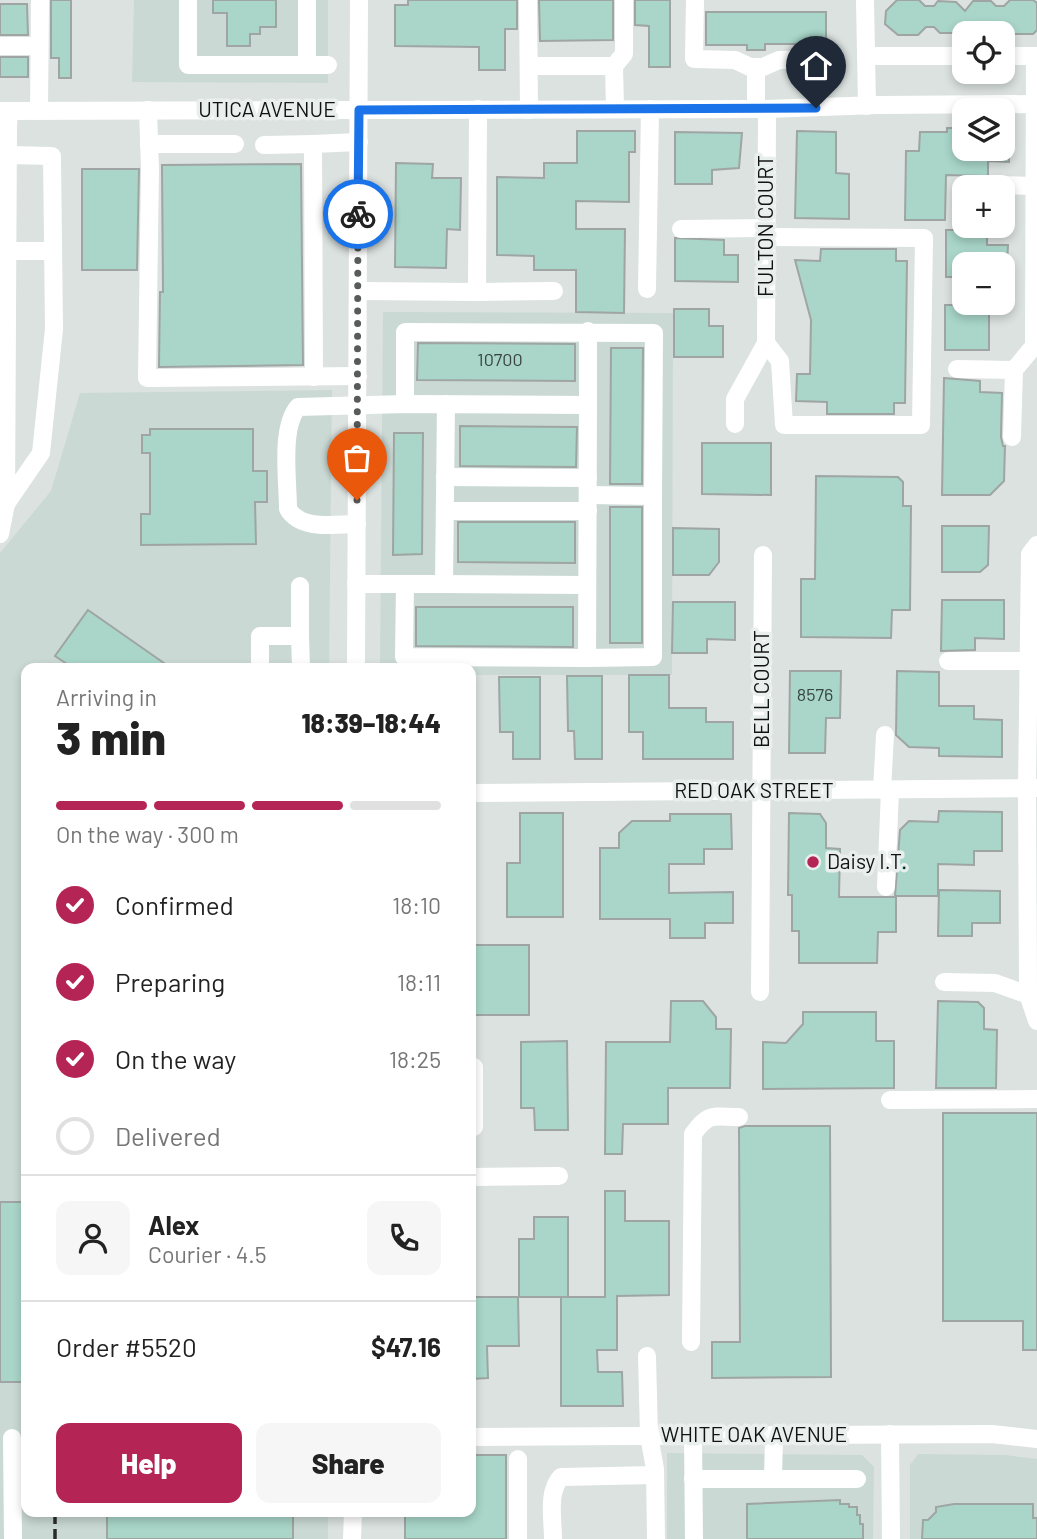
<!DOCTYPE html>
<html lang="en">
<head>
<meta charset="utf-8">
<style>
	:root { --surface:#fff; --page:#f6f6f6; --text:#222; --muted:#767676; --line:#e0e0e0; --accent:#b42556 }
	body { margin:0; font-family:Barlow,sans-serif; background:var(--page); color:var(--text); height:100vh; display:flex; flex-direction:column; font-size:26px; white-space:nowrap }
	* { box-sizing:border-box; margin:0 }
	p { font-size:23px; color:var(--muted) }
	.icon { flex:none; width:38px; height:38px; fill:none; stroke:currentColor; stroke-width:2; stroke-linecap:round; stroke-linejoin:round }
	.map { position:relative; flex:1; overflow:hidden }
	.side { position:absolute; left:21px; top:663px; width:455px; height:854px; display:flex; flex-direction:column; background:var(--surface); border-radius:14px; box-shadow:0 4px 10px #0003 }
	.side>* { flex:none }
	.buttons { position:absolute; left:952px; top:21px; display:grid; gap:14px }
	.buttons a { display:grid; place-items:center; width:63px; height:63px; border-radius:14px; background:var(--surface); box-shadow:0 4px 10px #0003; font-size:35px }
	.pin { position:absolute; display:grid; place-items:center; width:60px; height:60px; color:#fff; margin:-72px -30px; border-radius:50% 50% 50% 0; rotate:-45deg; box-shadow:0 0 7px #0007 }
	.pin .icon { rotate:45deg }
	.courier { position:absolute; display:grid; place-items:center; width:70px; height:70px; margin:-35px; border:5px solid #1a73e8; border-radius:50%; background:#fff; color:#222; box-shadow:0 2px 9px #0007 }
	.headline em { font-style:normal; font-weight:800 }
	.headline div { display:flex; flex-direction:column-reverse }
	.headline { display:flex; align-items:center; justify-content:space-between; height:119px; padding:0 35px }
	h1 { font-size:46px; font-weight:800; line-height:52px }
	.bar { display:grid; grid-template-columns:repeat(4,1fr); gap:10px 7px; align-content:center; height:84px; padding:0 35px }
	.bar i { height:9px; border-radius:5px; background:var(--line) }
	.bar .selected { background:var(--accent) }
	.bar p { grid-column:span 4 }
	.line { display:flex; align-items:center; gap:18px; padding:0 35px; border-top:2px solid var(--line) }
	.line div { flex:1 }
	.round { display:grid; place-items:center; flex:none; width:74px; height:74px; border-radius:14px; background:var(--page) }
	ol { padding:0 35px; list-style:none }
	li { display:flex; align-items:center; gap:21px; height:77px }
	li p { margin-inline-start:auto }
	li .icon { padding:7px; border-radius:50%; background:var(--accent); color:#fff; stroke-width:4 }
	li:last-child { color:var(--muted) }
	li i { width:38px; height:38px; border:4px solid var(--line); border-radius:50% }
	.cta { display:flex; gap:14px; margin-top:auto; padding:14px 35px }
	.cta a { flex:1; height:80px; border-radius:14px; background:var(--accent); color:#fff; font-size:28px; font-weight:800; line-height:80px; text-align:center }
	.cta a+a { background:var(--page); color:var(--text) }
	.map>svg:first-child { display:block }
	.built { fill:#cad9d4 }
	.building { fill:#a9d6c9; stroke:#9fa5a3; stroke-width:2 }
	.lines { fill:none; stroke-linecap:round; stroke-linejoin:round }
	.minor { stroke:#fff; stroke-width:18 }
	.rail { stroke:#292c2b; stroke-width:3.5; stroke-dasharray:10 5; stroke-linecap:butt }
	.done { stroke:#585b5a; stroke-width:7; stroke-dasharray:0 12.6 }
	.route { stroke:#1a73e8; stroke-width:9 }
	.poi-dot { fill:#b42556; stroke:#e9efed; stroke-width:2.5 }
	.labels { text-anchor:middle; stroke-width:7; stroke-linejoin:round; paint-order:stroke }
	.number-label { font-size:18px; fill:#374440 }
	.street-label { font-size:21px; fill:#111312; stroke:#e9efed }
	.poi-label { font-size:21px; fill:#111312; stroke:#e9efed; text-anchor:start }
</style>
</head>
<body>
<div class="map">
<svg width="1037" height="1539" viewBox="0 0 1037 1539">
	<rect width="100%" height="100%" fill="#dbe2e0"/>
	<g class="built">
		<path d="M134,0H328V83L132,82Z"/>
		<path d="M383,312L673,313L672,675H471V668H380Z"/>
		<path d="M332,390L329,668H26V1512H328V1539H0V553L51,491L80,393Z"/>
		<path d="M667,1453L862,1455L874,1467L873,1539H667Z"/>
		<path d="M918,1454L1005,1455L1037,1459V1539H910V1465Z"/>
	</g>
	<g class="building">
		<path d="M51,0H71V78H59V58H51Z"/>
		<path d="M213,0H276V27H260V34H250V46H227V13H213Z"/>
		<path d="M408,0H517V29H505V70H479V47L395,46V5H408Z"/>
		<path d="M539,0H613V40L540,41Z"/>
		<path d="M635,0H670V67H649V26L635,25Z"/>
		<path d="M897,0H919L925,6H934L938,1L956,2L965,11L973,1H991L996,6H1004L1010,0H1033L1037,3V30L1033,34H1011L1004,27H996L990,33H975L965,23L955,33H940L934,27H926L918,35H898L885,24L886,11Z"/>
		<path d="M0,4H27L28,35H0Z"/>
		<path d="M706,12H826V44H765V50H747V45H706Z"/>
		<rect x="0" y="57" width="28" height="20"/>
		<path d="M947,128H964V149H1009V162L988,161V175L986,176L946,175L945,220H905L906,151H919L920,132H947Z"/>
		<path d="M577,131H635V152H629V202L576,201V229H625L624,313L576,312V270H534V256L497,255V177L544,178V163H577Z"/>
		<path d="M797,131L836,132V173L849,174V219L795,218Z"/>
		<path d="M675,132L742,133L739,168L712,170V184H675Z"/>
		<path d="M396,163L433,164L432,178H461L460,230L447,229L446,268L395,267Z"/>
		<path d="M301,164L303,365L159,367L160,292H163L162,165Z"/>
		<path d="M82,169H139L137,270H82Z"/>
		<path d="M946,230H987V245H1008L1007,264H964V277H946Z"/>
		<path d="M675,238L724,240V255H738V282L675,281Z"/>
		<path d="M821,249H896V261H907L905,403H894V414H827V402L796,401L797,374H810L811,320L795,260L820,261Z"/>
		<path d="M945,305H984V313H989V350H945Z"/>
		<path d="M674,309H709V326H723V357H674Z"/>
		<path d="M418,343L575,344V381L417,380Z"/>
		<path d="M611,348H643L642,484H610Z"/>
		<path d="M944,378L980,381V392L1002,393L1001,437L1003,446H1005L1004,481L990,495H942Z"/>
		<path d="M460,426L577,427L576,467L460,466Z"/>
		<path d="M150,429H253V471H267V502H255L256,544L141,545V514H150V453H142V435H150Z"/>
		<path d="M394,433H423L422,554L393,555Z"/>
		<path d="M702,443H771V495L702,494Z"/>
		<path d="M816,476L898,477L903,482V506H911L910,610H892L891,638L801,637V579H815Z"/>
		<rect x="610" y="507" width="32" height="136"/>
		<path d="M458,522H575V563L458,562Z"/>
		<path d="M942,526H989L988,565L980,572H942Z"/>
		<path d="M673,528L719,529V562L709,575H673Z"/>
		<path d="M942,600H1004V639L975,638V650L941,651Z"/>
		<path d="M673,602H735V640L707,639V653H672Z"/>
		<path d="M416,607H573V647L416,646Z"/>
		<path d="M88,610L171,668H73L55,656Z"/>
		<path d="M790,671H841L840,718H826L825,753H789Z"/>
		<path d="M897,671L939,672V706H974V719L1002,720V757L939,756V748L909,747L896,735Z"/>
		<path d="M629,675H669V708H706V722H733V759H643V732H629Z"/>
		<path d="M567,676H602V759H575L574,731H568Z"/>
		<path d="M499,677H540V759H513V732H500Z"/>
		<path d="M939,811L1002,812V851H974V865L938,864V896H895L900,830L909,821L938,822Z"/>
		<path d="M520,813H563V917H507V863H520Z"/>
		<path d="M789,813L820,814L826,823V848L840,849L839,897H896V932H878L877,963H799V931H792V895H788Z"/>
		<path d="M670,814H731L732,849H704V864H669V893L733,892V923H705V938H670V919H600V848H619V833L632,821H670Z"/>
		<path d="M939,890L1000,891V923H972V936H938Z"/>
		<rect x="471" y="945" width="58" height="70"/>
		<path d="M671,1001H703L716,1017V1029H731L730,1088H668V1124H623L622,1154H605L606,1042H670Z"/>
		<path d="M938,1001L978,1002L984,1008V1029L997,1030L996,1088H936Z"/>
		<path d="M803,1012H876V1041H894V1088L763,1089V1042L786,1043L803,1024Z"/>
		<path d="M567,1041L568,1130H535L534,1108H521V1042Z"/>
		<path d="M943,1113H1037V1350H1023V1321H943Z"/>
		<path d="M745,1126H830L831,1377L712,1378V1342H740L739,1128Z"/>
		<path d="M605,1191H625V1221H669V1295L617,1296V1350H597L598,1372H622L623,1406H561V1297H605Z"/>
		<rect x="0" y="1202" width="26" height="180"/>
		<path d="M534,1217H568V1297H519V1239H534Z"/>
		<path d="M471,1297H518L519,1346H487L488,1378L471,1379Z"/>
		<path d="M471,1455H506V1539H405V1512H471Z"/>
		<path d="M840,1500V1504H849V1507H857V1515H860V1524H863V1539H747V1504Z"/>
		<path d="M954,1504H1033V1518H1037V1539H922L923,1520H928L936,1512V1507Z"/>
		<rect x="107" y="1512" width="186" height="27"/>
	</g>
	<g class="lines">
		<g class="minor">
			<path d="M188,0V65H328"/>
			<path d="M528,0L529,110"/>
			<path d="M695,0L694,59L735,60L750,67H763L779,60L829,59"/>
			<path d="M865,0L867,106"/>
			<path d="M0,46H39"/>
			<path d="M866,56H964"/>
			<path d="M1003,56H1035"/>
			<path d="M307,65V0"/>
			<path d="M529,66H614"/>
			<path d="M615,109L614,66L624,54V0"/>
			<path d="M756,109V67"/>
			<path d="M148,110L150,169L147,378L358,376"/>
			<path d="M0,111L767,109L877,105L1037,104"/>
			<path d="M39,111L40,0"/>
			<path d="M149,144H235"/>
			<path d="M264,145L313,144"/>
			<path d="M8,155L52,156L54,329L41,453L6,504L8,125L9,111"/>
			<path d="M992,185L1037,186"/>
			<path d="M681,229L766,228"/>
			<path d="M7,251H52"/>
			<path d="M647,289L650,109"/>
			<path d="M358,291L477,292L478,109"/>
			<path d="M477,292L554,291"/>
			<path d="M588,331V405"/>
			<path d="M766,343L780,361L784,425H921L924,238L766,237"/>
			<path d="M1034,346L1035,56H1037"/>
			<path d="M957,369L1014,370L1034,346"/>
			<path d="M314,377L313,144L359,142"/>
			<path d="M405,404V332L654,333L653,496L588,495"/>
			<path d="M735,424V399L766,343L767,109"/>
			<path d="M1012,437L1014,370"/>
			<path d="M445,477L588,478"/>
			<path d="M445,511H588"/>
			<path d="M0,534L6,504"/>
			<path d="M1037,545L1030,554L1027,788L1028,994L1037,1021"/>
			<path d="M356,584H405L404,657L587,658L588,405L405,404L298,407C280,428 288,481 288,509C301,531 335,524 357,524"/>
			<path d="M405,584H444L446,404"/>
			<path d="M444,584L587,585"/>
			<path d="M300,586V636"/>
			<path d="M587,658L653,657V496"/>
			<path d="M948,661H1029"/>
			<path d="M260,668V636H300L301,668"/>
			<path d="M356,668L359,0"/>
			<path d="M882,790L885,735"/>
			<path d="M471,793L1037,788"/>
			<path d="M886,887L890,790"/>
			<path d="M944,982L995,983L1037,998"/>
			<path d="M760,992L763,555"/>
			<path d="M890,1100L1037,1099"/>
			<path d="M471,1127H474V1067"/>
			<path d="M471,1177L559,1176"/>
			<path d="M691,1342L693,1134C709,1112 713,1117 739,1117"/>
			<path d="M647,1356L649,1436L655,1469L656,1539"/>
			<path d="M890,1434L891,1539"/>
			<path d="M693,1436L694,1539"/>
			<path d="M471,1437L992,1434L1037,1439"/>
			<path d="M12,1438L13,1539"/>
			<path d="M693,1479H857"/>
			<path d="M773,1479L774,1435"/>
			<path d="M352,1539L353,1512"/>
			<path d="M518,1539V1459"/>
			<path d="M553,1539C553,1519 547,1492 561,1477L655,1475"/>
		</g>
		<path class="rail" d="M55,1539V1512"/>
	</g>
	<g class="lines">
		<path class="done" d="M357,500L358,214"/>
		<path class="route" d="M358,214L359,110L816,108"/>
	</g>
	<circle class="poi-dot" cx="813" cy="862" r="7"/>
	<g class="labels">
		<g class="number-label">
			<text x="500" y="366">10700</text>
			<text x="815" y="701">8576</text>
		</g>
		<g class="street-label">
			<text x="267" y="117">UTICA AVENUE</text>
			<text transform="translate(766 226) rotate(-90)" y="7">FULTON COURT</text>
			<text transform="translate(762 689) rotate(-90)" y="7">BELL COURT</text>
			<text x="754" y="798">RED OAK STREET</text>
			<text x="754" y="1442">WHITE OAK AVENUE</text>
		</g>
		<g class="poi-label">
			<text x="827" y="869">Daisy I.T.</text>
		</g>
	</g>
</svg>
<div class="buttons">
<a><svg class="icon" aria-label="locate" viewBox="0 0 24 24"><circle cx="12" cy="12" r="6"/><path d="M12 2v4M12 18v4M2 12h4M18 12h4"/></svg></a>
<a><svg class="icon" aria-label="layers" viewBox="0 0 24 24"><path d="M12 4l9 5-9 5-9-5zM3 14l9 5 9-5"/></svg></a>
<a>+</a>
<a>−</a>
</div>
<div class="pin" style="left:357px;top:500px;background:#ea580c"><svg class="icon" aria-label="bag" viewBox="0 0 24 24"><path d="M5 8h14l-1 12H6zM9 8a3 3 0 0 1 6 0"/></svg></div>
<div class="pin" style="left:816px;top:108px;background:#1f2937"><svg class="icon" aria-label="home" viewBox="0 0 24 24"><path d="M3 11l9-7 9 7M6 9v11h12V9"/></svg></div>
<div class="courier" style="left:358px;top:214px"><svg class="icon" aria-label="bike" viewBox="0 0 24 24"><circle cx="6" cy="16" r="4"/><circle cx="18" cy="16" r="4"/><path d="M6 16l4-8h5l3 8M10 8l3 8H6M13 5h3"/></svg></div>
<section class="side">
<div class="headline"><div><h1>3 min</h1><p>Arriving in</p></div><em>18:39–18:44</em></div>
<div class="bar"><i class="selected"></i><i class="selected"></i><i class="selected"></i><i></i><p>On the way · 300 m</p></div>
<ol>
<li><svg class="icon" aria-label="check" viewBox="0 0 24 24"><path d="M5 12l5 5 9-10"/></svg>Confirmed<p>18:10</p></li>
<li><svg class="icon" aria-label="check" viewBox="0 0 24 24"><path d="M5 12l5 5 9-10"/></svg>Preparing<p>18:11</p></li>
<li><svg class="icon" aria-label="check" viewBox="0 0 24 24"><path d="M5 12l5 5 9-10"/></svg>On the way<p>18:25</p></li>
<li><i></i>Delivered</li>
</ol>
<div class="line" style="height:126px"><a class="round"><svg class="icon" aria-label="person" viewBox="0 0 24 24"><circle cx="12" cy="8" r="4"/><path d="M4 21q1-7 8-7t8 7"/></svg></a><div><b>Alex</b><p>Courier · 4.5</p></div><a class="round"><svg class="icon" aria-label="phone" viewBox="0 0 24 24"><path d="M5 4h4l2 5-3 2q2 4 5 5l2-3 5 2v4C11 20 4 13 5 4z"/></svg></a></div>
<div class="line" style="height:91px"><div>Order #5520</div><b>$47.16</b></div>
<div class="cta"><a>Help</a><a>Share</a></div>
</section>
</div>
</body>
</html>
